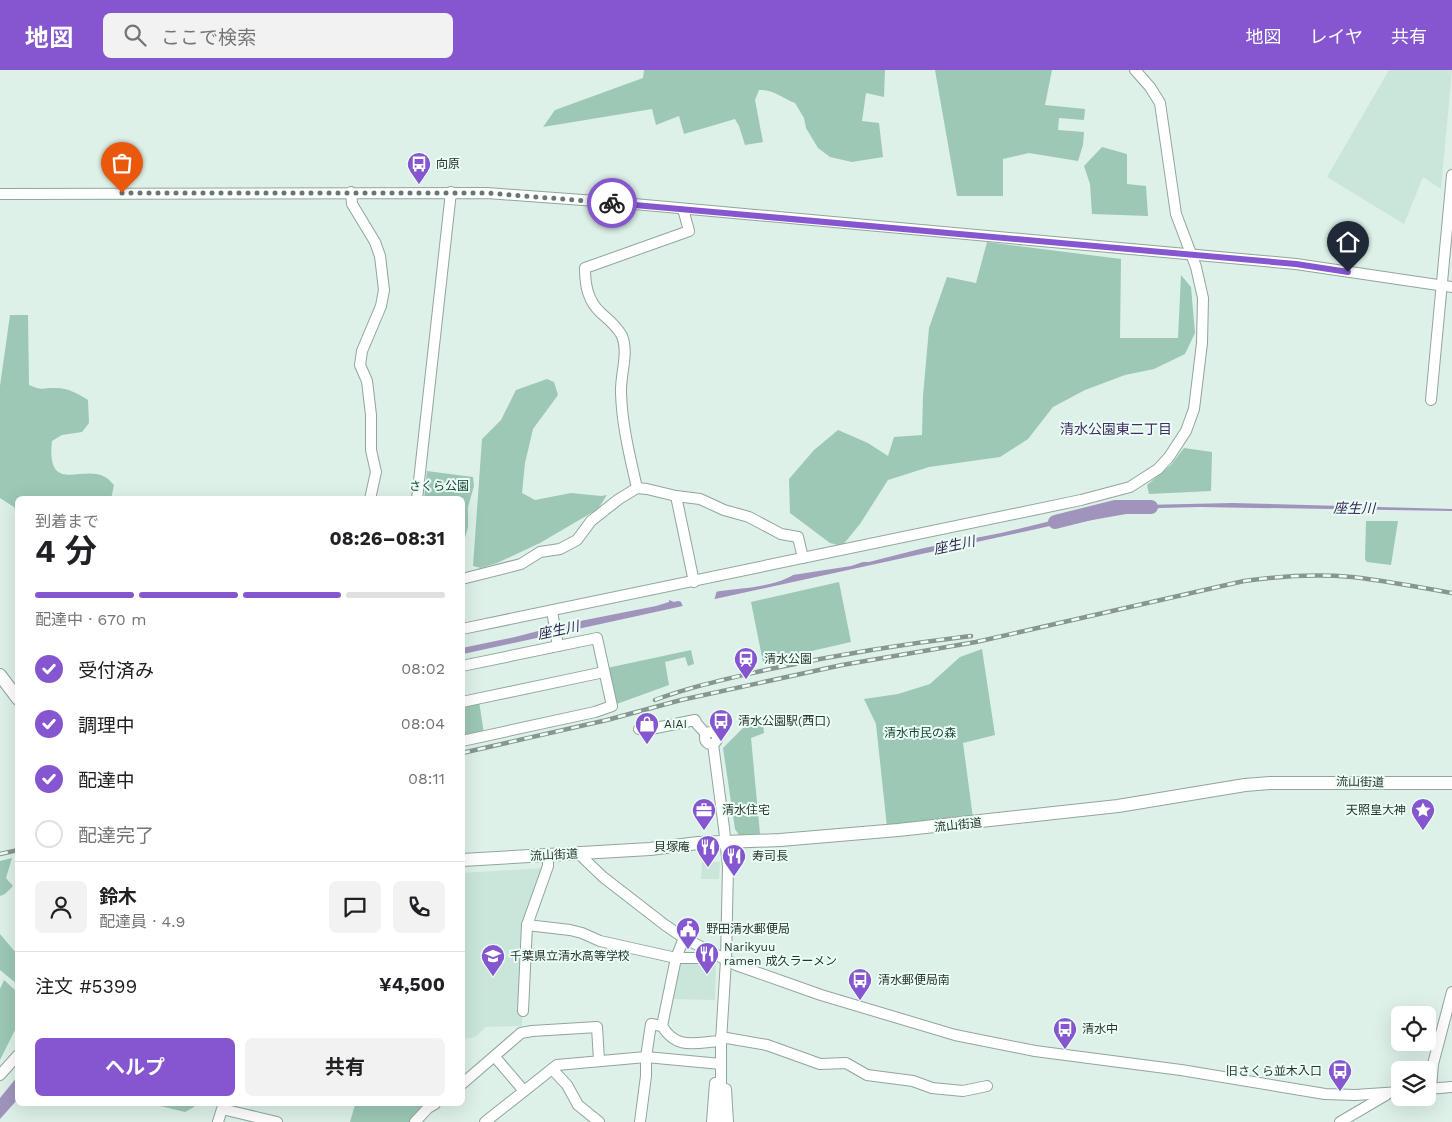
<!DOCTYPE html>
<html lang="ja">
<head>
<meta charset="utf-8">
<style>
	:root { --surface:#fff; --page:#f2f2f2; --text:#202124; --muted:#757577; --line:#e0e0e0; --accent:#8556cf }
	body { margin:0; font-family:"Work Sans","Noto Sans JP",sans-serif; background:var(--page); color:var(--text); height:100vh; display:flex; flex-direction:column; font-size:19px; white-space:nowrap }
	* { box-sizing:border-box; margin:0 }
	p { font-size:16px; color:var(--muted) }
	.icon { flex:none; width:28px; height:28px; fill:none; stroke:currentColor; stroke-width:2; stroke-linecap:round; stroke-linejoin:round }
	.map { position:relative; flex:1; overflow:hidden }
	.panel { position:absolute; left:15px; top:426px; width:450px; height:610px; display:flex; flex-direction:column; background:var(--surface); border-radius:8px; box-shadow:0 5px 20px #0002 }
	.panel>* { flex:none }
	.fabs { position:absolute; left:1391px; top:936px; display:grid; gap:10px }
	.fabs a { display:grid; place-items:center; width:45px; height:45px; border-radius:8px; background:var(--surface); box-shadow:0 5px 20px #0002; font-size:25px }
	.pin { position:absolute; display:grid; place-items:center; width:42px; height:42px; color:#fff; margin:-51px -21px; border-radius:50% 50% 50% 0; rotate:-45deg; box-shadow:0 0 5px #0007 }
	.pin .icon { rotate:45deg }
	.courier { position:absolute; display:grid; place-items:center; width:50px; height:50px; margin:-25px; border:4px solid #8556cf; border-radius:50%; background:#fff; color:#222; box-shadow:0 1px 6px #0007 }
	.summary em { font-style:normal; font-weight:700 }
	.summary div { display:flex; flex-direction:column-reverse }
	.summary { display:flex; align-items:center; justify-content:space-between; height:85px; padding:0 20px }
	h1 { font-size:32px; font-weight:700; line-height:38px }
	.bar { display:grid; grid-template-columns:repeat(4,1fr); gap:8px 5px; align-content:center; height:60px; padding:0 20px }
	.bar i { height:6px; border-radius:4px; background:var(--line) }
	.bar .selected { background:var(--accent) }
	.bar p { grid-column:span 4 }
	.line { display:flex; align-items:center; gap:12px; padding:0 20px; border-top:1px solid var(--line) }
	.line div { flex:1 }
	.round { display:grid; place-items:center; flex:none; width:52px; height:52px; border-radius:8px; background:var(--page) }
	ol { padding:0 20px; list-style:none }
	li { display:flex; align-items:center; gap:15px; height:55px }
	li p { margin-inline-start:auto }
	li .icon { padding:5px; border-radius:50%; background:var(--accent); color:#fff; stroke-width:4 }
	li:last-child { color:var(--muted) }
	li i { width:28px; height:28px; border:2px solid var(--line); border-radius:50% }
	.primary-button { display:flex; gap:10px; margin-top:auto; padding:10px 20px }
	.primary-button a { flex:1; height:58px; border-radius:8px; background:var(--accent); color:#fff; font-size:20px; font-weight:700; line-height:58px; text-align:center }
	.primary-button a+a { background:var(--page); color:var(--text) }
	header { display:flex; align-items:center; gap:30px; box-sizing:border-box; height:70px; padding:0 25px; background:var(--accent); color:#fff }
	header strong { font-size:24px }
	nav { display:flex; gap:28px; margin-inline-start:auto; font-size:18px }
	.search { width:350px; height:45px; background:var(--page); display:flex; align-items:center; gap:12px; box-sizing:border-box; padding:0 18px; border-radius:8px; color:var(--muted); font-size:19px }
	.map>svg:first-child { display:block }
	.built { fill:#cae6db }
	.green { fill:#9cc8b5 }
	.water { fill:#a094bd }
	.pier { fill:#ddf1e8 }
	.lines { fill:none; stroke-linecap:round; stroke-linejoin:round }
	.river { stroke:#a094bd; stroke-width:14 }
	.minor-casing { stroke:#92a59c; stroke-width:12 }
	.major-casing { stroke:#92a59c; stroke-width:14 }
	.minor { stroke:#fff; stroke-width:10 }
	.major { stroke:#fff; stroke-width:12 }
	.rail-casing { stroke:#88968f; stroke-width:4.5 }
	.rail { stroke:#eafef5; stroke-width:2.5; stroke-dasharray:8; stroke-linecap:butt }
	.done { stroke:#6a7670; stroke-width:5; stroke-dasharray:0 9 }
	.route { stroke:#8556cf; stroke-width:6 }
	.labels { text-anchor:middle; stroke-width:4; stroke-linejoin:round; paint-order:stroke }
	.poi-label { font-size:12px; fill:#2c3430; stroke:#eafef5; text-anchor:start }
	.park-label { font-size:12px; fill:#143f31; stroke:#eafef5 }
	.street-label { font-size:12px; fill:#2c3430; stroke:#eafef5 }
	.neighbourhood-label { font-size:14px; fill:#432d68; stroke:#eafef5 }
	.water-label { font-size:14px; font-style:italic; fill:#321f52; stroke:#eafef5 }
</style>
</head>
<body>
<header>
<strong>地図</strong>
<div class="search"><svg class="icon" aria-label="search" viewBox="0 0 24 24"><circle cx="10" cy="10" r="6"/><path d="M15 15l6 6"/></svg>ここで検索</div>
<nav><a>地図</a><a>レイヤ</a><a>共有</a></nav>
</header>
<div class="map">
<svg width="1452" height="1052" viewBox="0 0 1452 1052">
	<rect width="100%" height="100%" fill="#ddf1e8"/>
	<g class="built">
		<path d="M1389,0H1452L1441,119L1423,107L1404,154L1327,107Z"/>
		<path d="M702,792H720L719,809H701Z"/>
		<path d="M544,798L525,858L522,956L486,957L475,967L463,969L462,803Z"/>
		<path d="M711,890L716,895L715,930L670,929L678,893L682,891Z"/>
	</g>
	<g class="green">
		<path d="M644,0H885L884,27L866,23L862,51L879,53L883,87L852,92L830,87L818,78L806,58L804,48L795,33C782,28 773,19 759,20L755,30L763,72L745,75L739,56L735,49L684,64L679,46L656,55L652,39L543,57L555,40L643,8Z"/>
		<path d="M935,0H1052L1045,35L1085,39L1084,50L1059,48L1058,60L1084,62L1083,75L1078,91L1029,83L1003,89V126H957Z"/>
		<path d="M1102,77L1127,84V114L1146,116L1148,146L1092,144L1090,114L1084,96Z"/>
		<path d="M987,172L1121,189L1120,268H1178L1181,205L1191,217L1195,263L1185,284L1154,299L1125,305L1085,320L1053,337L1028,369L1000,387L929,397L888,410L860,454L842,476L830,473L790,443L789,409L814,380L838,360L868,373L888,386L894,367L922,365L923,326L929,258L947,207L976,213Z"/>
		<path d="M10,245H28L29,315C43,321 40,318 53,318C66,317 78,323 88,330L89,353L82,362L62,365L52,371C46,426 83,394 105,407C108,408 111,412 114,415L111,429H18L17,443L14,437L0,428V316Z"/>
		<path d="M547,309L554,312L558,325L533,359L525,393L522,423L535,430L571,423L601,426L607,425L598,439L540,473L497,493L481,498L473,496L482,369L501,350L516,320Z"/>
		<path d="M1184,378L1212,382L1211,421L1149,424L1147,415L1171,395Z"/>
		<path d="M427,401L473,407L474,416L468,437V457L463,475L462,429H424Z"/>
		<path d="M1366,451H1398L1391,495L1367,492L1365,489Z"/>
		<path d="M839,512L851,572L763,592L751,532Z"/>
		<path d="M982,579L995,665L963,673L973,748L887,757L876,654L864,629L898,624L930,614L960,587Z"/>
		<path d="M691,580L694,594L688,596L685,587L665,592L669,615L614,635L607,598Z"/>
		<path d="M479,631L484,664L463,668L462,635Z"/>
		<path d="M762,645L764,663L751,668L760,764L739,765L735,759L723,678L745,656L758,653L757,646Z"/>
		<path d="M12,788L6,808L13,816L5,824L0,826V791Z"/>
		<path d="M0,864L17,884V914L0,900Z"/>
		<path d="M4,910L17,922L16,958L0,990V919Z"/>
		<path d="M152,1034H195L194,1037L185,1042Z"/>
		<path d="M415,1034H429L411,1052H350L355,1035L402,1036Z"/>
	</g>
	<g class="water">
		<path d="M1232,433L1452,439V441L1200,437L1160,438L1081,452L1059,454L463,584L462,578L515,567L565,554L656,536L669,532V530L674,532C690,528 705,524 720,521C743,518 773,517 793,505L851,496L863,492H869L924,478L1001,463L1059,449L1143,435Z"/>
		<path d="M17,1007V1030L0,1049V1028Z"/>
	</g>
	<path class="pier" d="M717,520L714,531L684,539L681,532L675,529Z"/>
	<g class="lines">
		<path class="river" d="M1055,452L1115,437H1151"/>
		<g class="minor-casing">
			<g id="minor">
				<path d="M351,122L352,134L375,172L380,186L384,220L381,236L362,281L360,295L367,311L371,345V380L376,402L370,429"/>
				<path d="M0,124L487,123L623,133L1296,194L1452,217"/>
				<path d="M1431,330L1452,105"/>
				<path d="M637,418C630,387 622,356 621,323C620,306 629,283 622,266C617,256 609,250 601,243C588,231 585,216 585,198L689,161L683,139"/>
				<path d="M676,426L694,512"/>
				<path d="M417,429L451,122"/>
				<path d="M462,509L521,494L540,482L560,479L577,470L591,451L619,429L637,418L647,419L676,426L700,429L724,440L749,447L781,464L798,467L803,488"/>
				<path d="M552,541L558,576"/>
				<path d="M462,559L1081,430L1130,417L1158,399L1169,387L1186,361L1194,339L1202,273L1203,228L1196,197L1176,144L1160,33L1150,17L1135,0"/>
				<path d="M462,596L597,568L612,636L595,642L462,671"/>
				<path d="M462,632L604,602"/>
				<path d="M639,659L646,660L695,650L697,654L706,664"/>
				<circle cx="711" cy="668" r="6"/>
				<path d="M713,674L724,758L728,797L726,890L721,971V1052"/>
				<path d="M578,783L603,807L665,855L684,868L736,895L821,925L955,965L1035,981L1181,1000L1325,1024L1355,1025L1400,1022"/>
				<path d="M548,785V796L527,855L570,860L582,863L600,871L676,888H706L711,882"/>
				<path d="M684,868L676,888L662,956C677,981 697,972 721,971"/>
				<path d="M523,941L527,855"/>
				<path d="M721,967L767,975L820,994L846,993L867,1005L913,1011L932,1018L963,1021L987,1016"/>
				<path d="M495,987L524,1021"/>
				<path d="M646,987L651,954L662,956"/>
				<path d="M552,999L567,1015L578,1035L599,1052"/>
				<path d="M0,1005L18,985"/>
				<path d="M462,1014L521,963L532,961L597,957L599,990"/>
				<path d="M1431,1018L1433,994L1452,922"/>
				<path d="M726,1019L728,1052"/>
				<path d="M1428,1019L1452,1017"/>
				<path d="M218,1052L222,1039L277,1052"/>
				<path d="M415,1052L428,1038L435,1034"/>
				<path d="M485,1052L557,995L646,987L721,994"/>
				<path d="M640,1052L646,1006V987"/>
				<path d="M712,1052L715,1013"/>
				<path d="M1340,1052L1386,1025"/>
			</g>
		</g>
		<g class="major-casing">
			<g id="major">
				<path d="M0,605L18,629"/>
				<path d="M462,790L650,779L698,773L780,770L898,760L1118,736L1245,715L1270,713H1452"/>
			</g>
		</g>
		<use href="#minor" class="minor"/>
		<use href="#major" class="major"/>
		<g class="rail-casing">
			<g id="rail">
				<path d="M655,630C692,616 731,608 770,599C836,585 903,574 971,566"/>
				<path d="M462,683L607,650L681,630L842,595L976,572L1244,511C1280,506 1316,504 1352,507C1386,511 1419,517 1452,523"/>
				<path d="M0,784L18,780"/>
			</g>
		</g>
		<use href="#rail" class="rail"/>
	</g>
	<g class="lines">
		<path class="done" d="M122,123H487L612,133"/>
		<path class="route" d="M612,133L1296,194L1348,202"/>
	</g>
	<defs>
		<g id="bus-pin" transform="scale(1.25)"><path d="M0 17L-7.5 6A9.5 9.5 0 1 1 7.5 6Z" fill="#8556cf" stroke="#eafef5"/><path d="M-5-6H5V4H4V6H2V4H-2V6H-4V4H-5ZM-3.5-4V0h7V-4ZM-3.5 1.2v1.5H-2V1.2ZM2 1.2v1.5H3.5V1.2Z" fill="#fff"/></g>
		<g id="station-pin" transform="scale(1.25)"><path d="M0 17L-7.5 6A9.5 9.5 0 1 1 7.5 6Z" fill="#8556cf" stroke="#eafef5"/><path d="M-3-6H3Q5-6 5-4V2Q5 4 3 4L4.5 6H3L1.5 4h-3L-3 6H-4.5L-3 4Q-5 4-5 2V-4Q-5-6-3-6ZM-3.5-4v3h7v-3ZM-3.5 1v1.5H-2V1ZM2 1v1.5H3.5V1Z" fill="#fff"/></g>
		<g id="shop-pin" transform="scale(1.25)"><path d="M0 17L-7.5 6A9.5 9.5 0 1 1 7.5 6Z" fill="#8556cf" stroke="#eafef5"/><path d="M-5-2.5h2.3a2.7 3.5 0 0 1 5.4 0H5L5.5 6h-11ZM-1.5-2.5h3a1.5 2.3 0 0 0-3 0Z" fill="#fff"/></g>
		<g id="office-pin" transform="scale(1.25)"><path d="M0 17L-7.5 6A9.5 9.5 0 1 1 7.5 6Z" fill="#8556cf" stroke="#eafef5"/><path d="M-6-3h4V-5.5h4V-3h4V5H-6ZM-1-4.5V-3h2v-1.5ZM-6 0V1H6V0Z" fill="#fff"/></g>
		<g id="sight-pin" transform="scale(1.25)"><path d="M0 17L-7.5 6A9.5 9.5 0 1 1 7.5 6Z" fill="#8556cf" stroke="#eafef5"/><path d="M0-6L1.8-2.2L6-1.7L2.9 1.2L3.7 5.4L0 3.3L-3.7 5.4L-2.9 1.2L-6-1.7L-1.8-2.2Z" fill="#fff"/></g>
		<g id="restaurant-pin" transform="scale(1.25)"><path d="M0 17L-7.5 6A9.5 9.5 0 1 1 7.5 6Z" fill="#8556cf" stroke="#eafef5"/><path d="M-5-6h1v4h1v-4h1v4h1v-4h1v5L-1.5 .5V6h-2V.5L-5-1ZM5-6V6H3V1.5H1.5Q1.5-4 5-6Z" fill="#fff"/></g>
		<g id="civic-pin" transform="scale(1.25)"><path d="M0 17L-7.5 6A9.5 9.5 0 1 1 7.5 6Z" fill="#8556cf" stroke="#eafef5"/><path d="M-.6-6.5H3V-4.5H.6V-3L4-1V1h2V6H-6V1h2V-1L-.6-3ZM-1.2 2.5V6h2.4V2.5Z" fill="#fff"/></g>
		<g id="school-pin" transform="scale(1.25)"><path d="M0 17L-7.5 6A9.5 9.5 0 1 1 7.5 6Z" fill="#8556cf" stroke="#eafef5"/><path d="M0-5L7-2L0 1L-7-2ZM-4 1L0 2.5L4 1V4Q0 6-4 4Z" fill="#fff"/></g>
	</defs>
	<g fill-rule="evenodd">
		<use href="#bus-pin" x="419" y="94"/>
		<use href="#station-pin" x="746" y="589"/>
		<use href="#bus-pin" x="721" y="651"/>
		<use href="#shop-pin" x="647" y="654"/>
		<use href="#office-pin" x="704" y="740"/>
		<use href="#sight-pin" x="1423" y="740"/>
		<use href="#restaurant-pin" x="708" y="777"/>
		<use href="#restaurant-pin" x="734" y="786"/>
		<use href="#civic-pin" x="688" y="859"/>
		<use href="#restaurant-pin" x="707" y="884"/>
		<use href="#school-pin" x="493" y="886"/>
		<use href="#bus-pin" x="860" y="910"/>
		<use href="#bus-pin" x="1065" y="959"/>
		<use href="#bus-pin" x="1340" y="1001"/>
	</g>
	<g class="labels">
		<g class="poi-label">
			<text x="436" y="98">向原</text>
			<text x="764" y="593">清水公園</text>
			<text x="738" y="655">清水公園駅(西口)</text>
			<text x="664" y="658">AIAI</text>
			<text x="722" y="744">清水住宅</text>
			<text x="1406" y="744" text-anchor="end">天照皇大神</text>
			<text x="690" y="781" text-anchor="end">貝塚庵</text>
			<text x="752" y="790">寿司長</text>
			<text x="706" y="863">野田清水郵便局</text>
			<text x="724" y="881">Narikyuu<tspan x="724" dy="14">ramen 成久ラーメン</tspan></text>
			<text x="510" y="890">千葉県立清水高等学校</text>
			<text x="878" y="914">清水郵便局南</text>
			<text x="1082" y="963">清水中</text>
			<text x="1322" y="1005" text-anchor="end">旧さくら並木入口</text>
		</g>
		<g class="park-label">
			<text x="439" y="420">さくら公園</text>
			<text x="920" y="667">清水市民の森</text>
		</g>
		<g class="street-label">
			<text transform="translate(1360 712) rotate(1)" y="4">流山街道</text>
			<text transform="translate(958 755) rotate(-6)" y="4">流山街道</text>
			<text transform="translate(554 785) rotate(-3)" y="4">流山街道</text>
		</g>
		<g class="neighbourhood-label">
			<text x="1116" y="364">清水公園東二丁目</text>
		</g>
		<g class="water-label">
			<text transform="translate(1354 438) rotate(1)" y="5">座生川</text>
			<text transform="translate(954 475) rotate(-12)" y="5">座生川</text>
			<text transform="translate(558 560) rotate(-12)" y="5">座生川</text>
		</g>
	</g>
</svg>
<div class="fabs">
<a><svg class="icon" aria-label="locate" viewBox="0 0 24 24"><circle cx="12" cy="12" r="6"/><path d="M12 2v4M12 18v4M2 12h4M18 12h4"/></svg></a>
<a><svg class="icon" aria-label="layers" viewBox="0 0 24 24"><path d="M12 4l9 5-9 5-9-5zM3 14l9 5 9-5"/></svg></a>
</div>
<div class="pin" style="left:122px;top:123px;background:#ea580c"><svg class="icon" aria-label="bag" viewBox="0 0 24 24"><path d="M5 8h14l-1 12H6zM9 8a3 3 0 0 1 6 0"/></svg></div>
<div class="pin" style="left:1348px;top:202px;background:#1f2937"><svg class="icon" aria-label="home" viewBox="0 0 24 24"><path d="M3 11l9-7 9 7M6 9v11h12V9"/></svg></div>
<div class="courier" style="left:612px;top:133px"><svg class="icon" aria-label="bike" viewBox="0 0 24 24"><circle cx="6" cy="16" r="4"/><circle cx="18" cy="16" r="4"/><path d="M6 16l4-8h5l3 8M10 8l3 8H6M13 5h3"/></svg></div>
<section class="panel">
<div class="summary"><div><h1>4 分</h1><p>到着まで</p></div><em>08:26–08:31</em></div>
<div class="bar"><i class="selected"></i><i class="selected"></i><i class="selected"></i><i></i><p>配達中 · 670 m</p></div>
<ol>
<li><svg class="icon" aria-label="check" viewBox="0 0 24 24"><path d="M5 12l5 5 9-10"/></svg>受付済み<p>08:02</p></li>
<li><svg class="icon" aria-label="check" viewBox="0 0 24 24"><path d="M5 12l5 5 9-10"/></svg>調理中<p>08:04</p></li>
<li><svg class="icon" aria-label="check" viewBox="0 0 24 24"><path d="M5 12l5 5 9-10"/></svg>配達中<p>08:11</p></li>
<li><i></i>配達完了</li>
</ol>
<div class="line" style="height:90px"><a class="round"><svg class="icon" aria-label="person" viewBox="0 0 24 24"><circle cx="12" cy="8" r="4"/><path d="M4 21q1-7 8-7t8 7"/></svg></a><div><b>鈴木</b><p>配達員 · 4.9</p></div><a class="round"><svg class="icon" aria-label="chat" viewBox="0 0 24 24"><path d="M4 5h16v11H9l-5 4z"/></svg></a><a class="round"><svg class="icon" aria-label="phone" viewBox="0 0 24 24"><path d="M5 4h4l2 5-3 2q2 4 5 5l2-3 5 2v4C11 20 4 13 5 4z"/></svg></a></div>
<div class="line" style="height:65px"><div>注文 #5399</div><b>¥4,500</b></div>
<div class="primary-button"><a>ヘルプ</a><a>共有</a></div>
</section>
</div>
</body>
</html>
